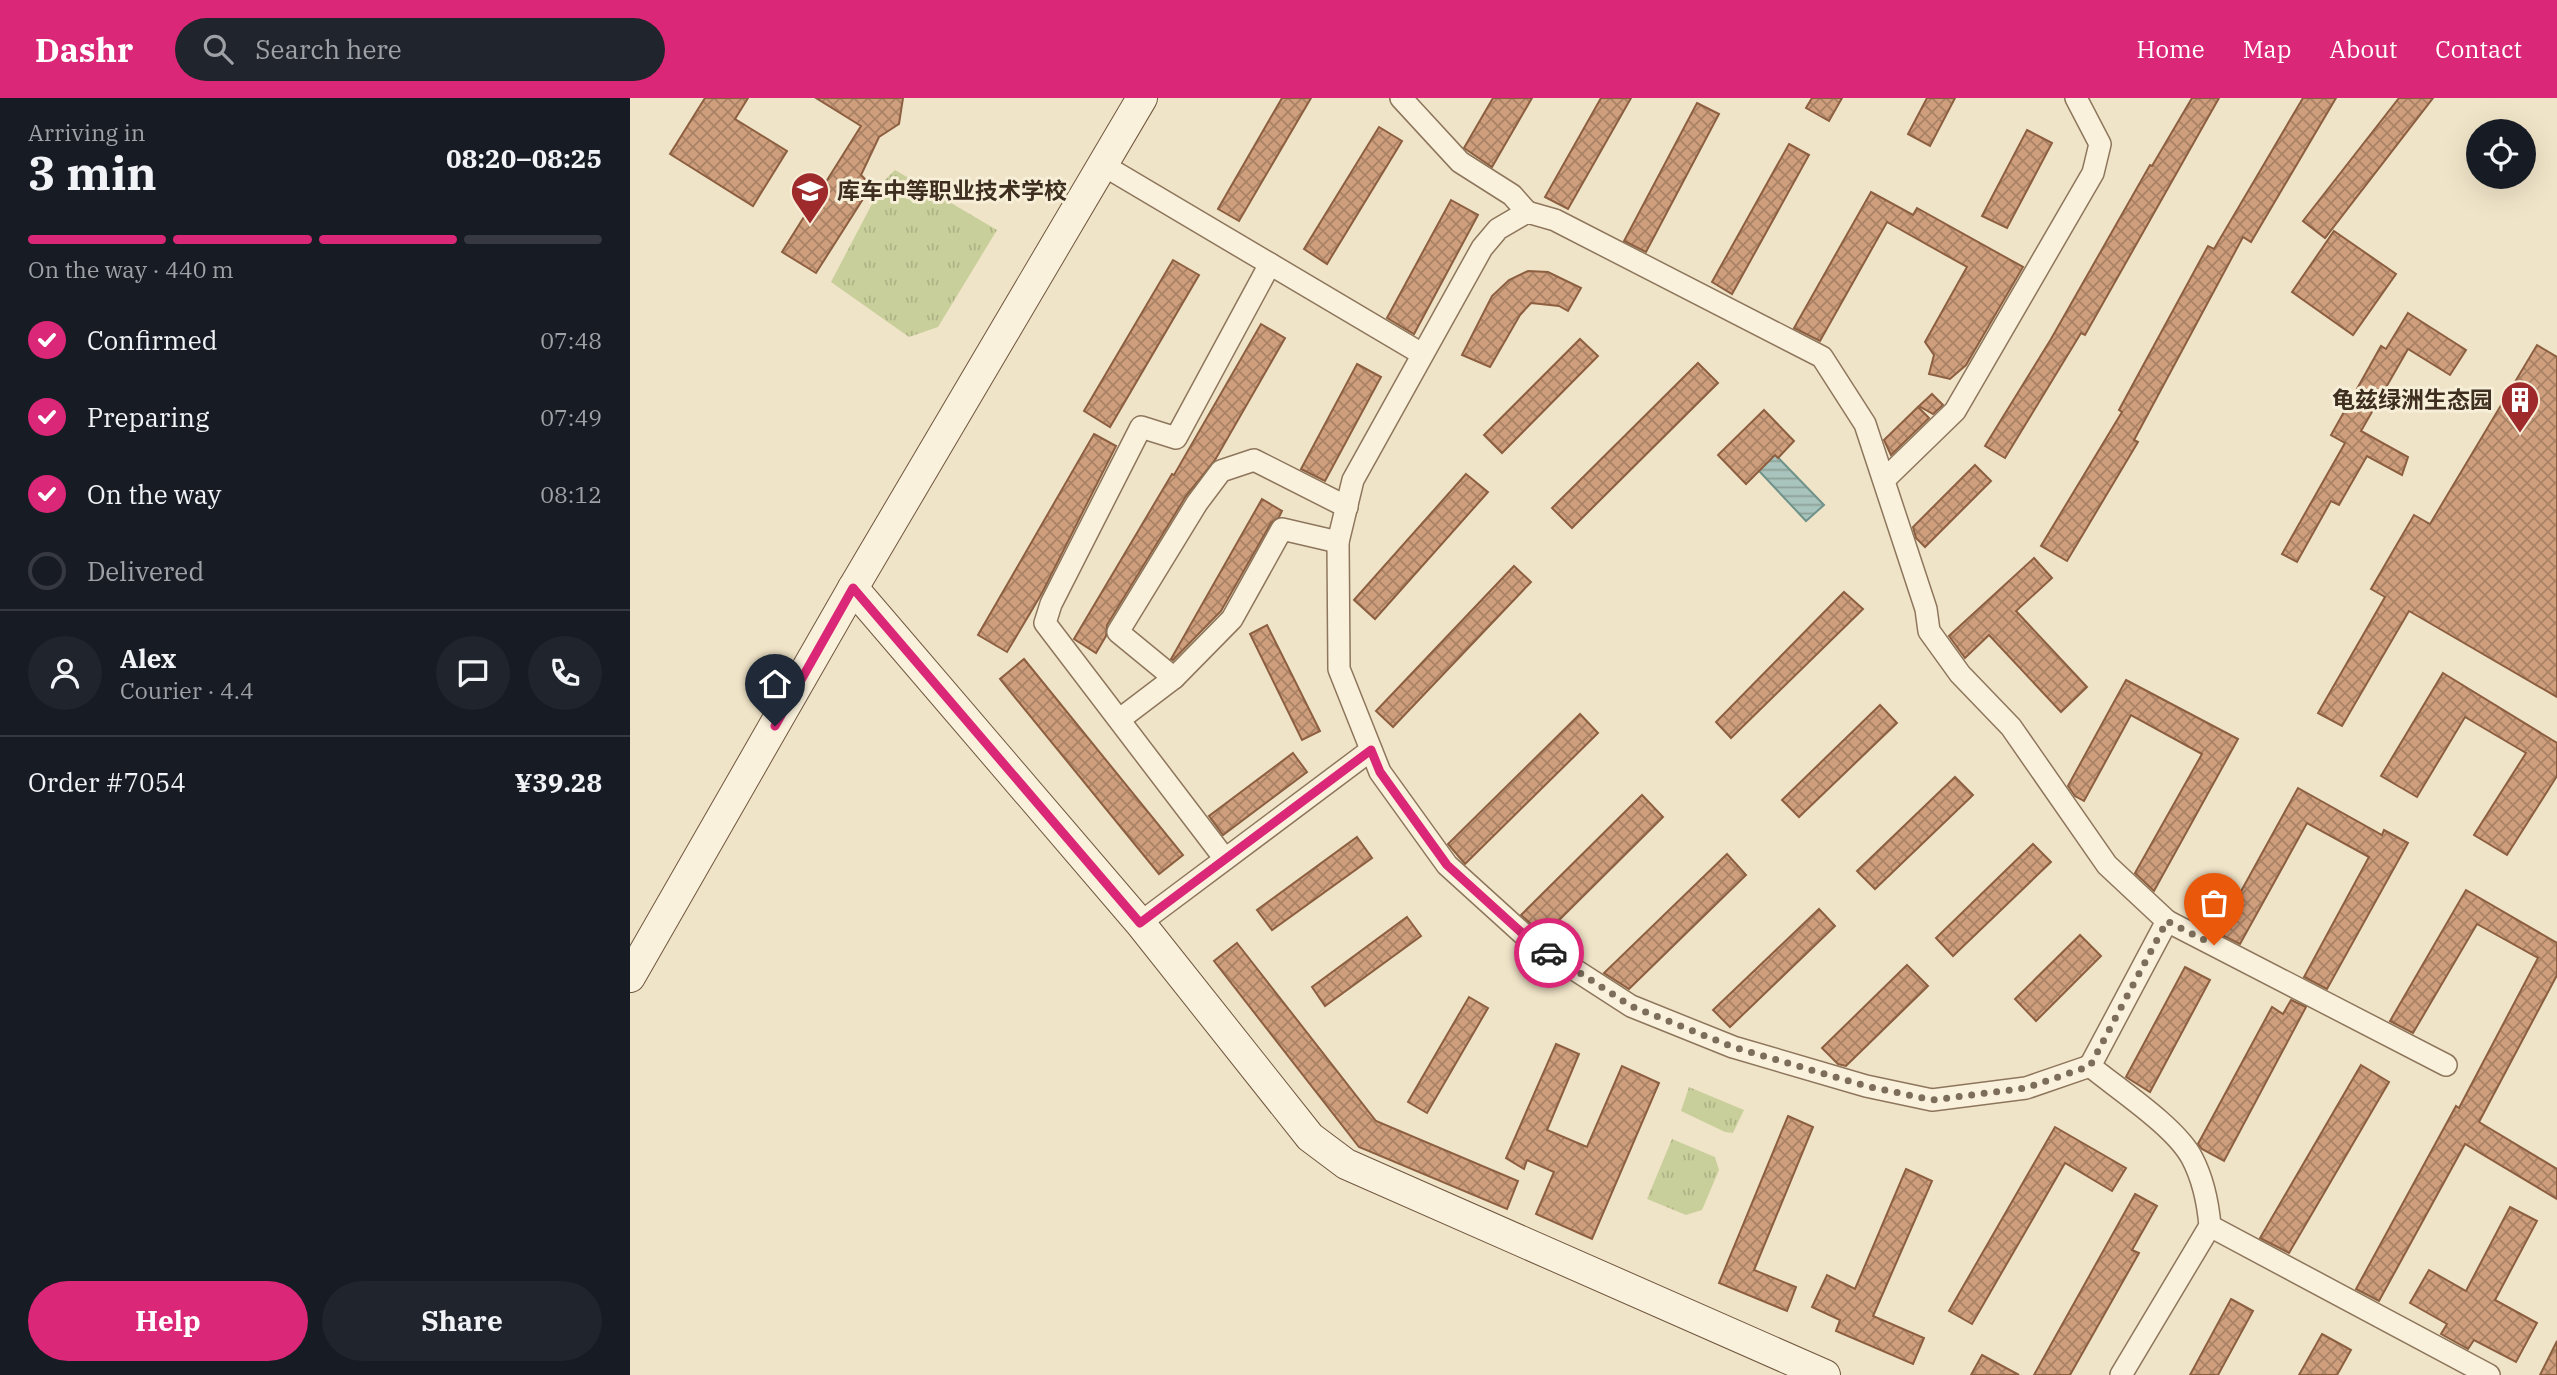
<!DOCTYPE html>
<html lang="en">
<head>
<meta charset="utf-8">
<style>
	:root { --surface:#171b24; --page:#20242c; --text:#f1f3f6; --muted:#9ea1a6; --line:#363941; --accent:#db2777 }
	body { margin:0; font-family:"IBM Plex Serif","Noto Sans SC",serif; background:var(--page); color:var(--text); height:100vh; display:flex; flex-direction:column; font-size:26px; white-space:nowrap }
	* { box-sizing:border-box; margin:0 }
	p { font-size:23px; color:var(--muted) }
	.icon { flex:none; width:38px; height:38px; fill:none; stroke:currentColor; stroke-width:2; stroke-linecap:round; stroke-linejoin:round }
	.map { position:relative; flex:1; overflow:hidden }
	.drawer { display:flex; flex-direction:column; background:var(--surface); width:630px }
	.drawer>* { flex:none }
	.fabs { position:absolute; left:1836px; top:21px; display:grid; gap:14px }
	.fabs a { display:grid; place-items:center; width:70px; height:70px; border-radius:50%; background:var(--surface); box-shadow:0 7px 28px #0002; font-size:35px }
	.pin { position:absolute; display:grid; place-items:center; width:60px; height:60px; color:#fff; margin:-72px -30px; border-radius:50% 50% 50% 0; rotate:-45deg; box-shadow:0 0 7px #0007 }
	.pin .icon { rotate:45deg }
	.courier { position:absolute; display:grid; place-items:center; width:70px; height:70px; margin:-35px; border:5px solid #db2777; border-radius:50%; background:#fff; color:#222; box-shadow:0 2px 9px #0007 }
	.head em { font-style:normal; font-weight:700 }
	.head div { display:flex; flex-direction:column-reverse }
	.head { display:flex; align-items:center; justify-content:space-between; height:119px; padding:0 28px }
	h1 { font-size:46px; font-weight:700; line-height:52px }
	.bar { display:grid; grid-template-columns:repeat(4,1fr); gap:10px 7px; align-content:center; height:84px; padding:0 28px }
	.bar i { height:9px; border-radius:5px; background:var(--line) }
	.bar .current { background:var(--accent) }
	.bar p { grid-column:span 4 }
	.line { display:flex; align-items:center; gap:18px; padding:0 28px; border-top:2px solid var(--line) }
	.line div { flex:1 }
	.round { display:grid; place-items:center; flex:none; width:74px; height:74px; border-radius:37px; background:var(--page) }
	ol { padding:0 28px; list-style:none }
	li { display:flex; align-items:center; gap:21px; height:77px }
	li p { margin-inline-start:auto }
	li .icon { padding:7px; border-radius:50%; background:var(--accent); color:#fff; stroke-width:4 }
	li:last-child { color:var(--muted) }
	li i { width:38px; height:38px; border:4px solid var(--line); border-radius:50% }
	.action { display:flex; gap:14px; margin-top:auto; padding:14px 28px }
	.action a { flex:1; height:80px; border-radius:42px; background:var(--accent); color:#fff; font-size:28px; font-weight:700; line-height:80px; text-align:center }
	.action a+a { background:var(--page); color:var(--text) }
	header { display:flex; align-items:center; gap:42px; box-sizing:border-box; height:98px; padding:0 35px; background:var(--accent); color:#fff }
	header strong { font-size:33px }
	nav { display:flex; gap:38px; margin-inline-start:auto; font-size:24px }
	.search { width:490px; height:63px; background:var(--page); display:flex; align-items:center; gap:18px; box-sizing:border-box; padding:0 24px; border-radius:38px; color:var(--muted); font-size:26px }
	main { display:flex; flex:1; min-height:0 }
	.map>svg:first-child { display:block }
	.park { fill:url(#park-tufts) }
	.water { fill:url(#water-rules); stroke:#6f938a; stroke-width:2 }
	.building { fill:url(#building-cross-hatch); stroke:#8d5f41; stroke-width:2 }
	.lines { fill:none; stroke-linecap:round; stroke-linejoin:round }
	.street-casing { stroke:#8d765c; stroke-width:24 }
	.secondary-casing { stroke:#6f573f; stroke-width:32 }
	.street { stroke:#faf1dc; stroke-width:21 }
	.secondary { stroke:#faf1dc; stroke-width:30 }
	.done { stroke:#7c6e5b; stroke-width:7; stroke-dasharray:0 12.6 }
	.route { stroke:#db2777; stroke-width:9 }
	.labels { text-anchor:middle; stroke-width:6; stroke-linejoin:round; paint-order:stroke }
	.poi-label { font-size:23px; font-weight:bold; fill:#3d2e20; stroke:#f7eed8; text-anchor:start }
</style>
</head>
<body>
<header>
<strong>Dashr</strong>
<div class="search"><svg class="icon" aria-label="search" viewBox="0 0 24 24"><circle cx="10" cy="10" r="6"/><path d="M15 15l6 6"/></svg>Search here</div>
<nav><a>Home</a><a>Map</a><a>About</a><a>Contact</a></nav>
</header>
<main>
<section class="drawer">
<div class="head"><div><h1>3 min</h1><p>Arriving in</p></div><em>08:20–08:25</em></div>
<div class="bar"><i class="current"></i><i class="current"></i><i class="current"></i><i></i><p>On the way · 440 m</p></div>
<ol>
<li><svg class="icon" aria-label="check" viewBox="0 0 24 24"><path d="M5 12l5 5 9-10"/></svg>Confirmed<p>07:48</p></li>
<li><svg class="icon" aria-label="check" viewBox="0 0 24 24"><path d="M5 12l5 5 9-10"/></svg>Preparing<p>07:49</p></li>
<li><svg class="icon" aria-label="check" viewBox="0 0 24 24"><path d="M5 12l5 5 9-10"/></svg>On the way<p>08:12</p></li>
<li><i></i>Delivered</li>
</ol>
<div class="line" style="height:126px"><a class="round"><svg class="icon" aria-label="person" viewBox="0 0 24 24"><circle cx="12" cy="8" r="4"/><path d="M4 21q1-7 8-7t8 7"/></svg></a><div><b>Alex</b><p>Courier · 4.4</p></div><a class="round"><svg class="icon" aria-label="chat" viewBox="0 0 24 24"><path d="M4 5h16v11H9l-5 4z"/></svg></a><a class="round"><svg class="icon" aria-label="phone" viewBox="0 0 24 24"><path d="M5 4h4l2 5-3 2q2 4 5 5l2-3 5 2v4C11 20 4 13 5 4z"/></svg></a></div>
<div class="line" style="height:91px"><div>Order #7054</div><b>¥39.28</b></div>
<div class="action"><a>Help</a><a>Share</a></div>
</section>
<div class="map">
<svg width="1927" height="1277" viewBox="0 0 1927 1277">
	<defs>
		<pattern id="park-tufts" width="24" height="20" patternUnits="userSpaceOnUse" patternTransform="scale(1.75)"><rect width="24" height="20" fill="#c9cf9b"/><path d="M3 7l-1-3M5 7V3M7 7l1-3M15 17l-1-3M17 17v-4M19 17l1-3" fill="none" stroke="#aeb285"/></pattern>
		<pattern id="water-rules" width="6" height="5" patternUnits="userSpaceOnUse" patternTransform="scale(1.75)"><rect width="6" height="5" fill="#a9c4bc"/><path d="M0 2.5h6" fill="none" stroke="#8ba098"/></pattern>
		<pattern id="building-cross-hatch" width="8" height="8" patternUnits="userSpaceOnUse" patternTransform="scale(1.75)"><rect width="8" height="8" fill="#cf9f7d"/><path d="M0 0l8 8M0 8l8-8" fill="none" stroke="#a98266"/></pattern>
	</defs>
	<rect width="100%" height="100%" fill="#f0e4c8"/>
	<g class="park">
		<path d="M265,72L367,132L308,229L279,239L201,184L254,83Z"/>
		<path d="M1059,989L1114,1012L1103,1035L1095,1034L1051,1013Z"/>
		<path d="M1042,1041L1085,1059L1089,1072L1072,1112L1056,1117L1017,1101Z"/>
	</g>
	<path class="water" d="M1131,342L1194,407L1176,423L1115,358Z"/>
	<g class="building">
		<path d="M75,0H118L105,21L157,53L123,108L40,56Z"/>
		<path d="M186,0H273L269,26L249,39L231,77L244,90L233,101L186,175L152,154L231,28Z"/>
		<path d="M652,0H681L609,123L588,111Z"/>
		<path d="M863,0H902L862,69L834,50Z"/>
		<path d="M971,0H1001L938,111L915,99Z"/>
		<path d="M1182,0H1212L1199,23L1176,10Z"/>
		<path d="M1297,0H1325L1300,48L1278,36Z"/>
		<path d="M1562,0H1589L1455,237L1451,235L1375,360L1355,348L1421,241L1520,67L1522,68Z"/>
		<path d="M1673,0H1706L1621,144L1613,139L1504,342L1508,344L1437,463L1411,448L1492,314L1489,312L1578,148L1584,151Z"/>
		<path d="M1769,0H1803L1695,140L1673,123Z"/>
		<path d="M1067,5L1089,16L1016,154L994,143Z"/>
		<path d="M749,29L772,43L697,166L674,151Z"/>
		<path d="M1397,32L1422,45L1377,130L1352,118Z"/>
		<path d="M1159,46L1179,57L1102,196L1082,184Z"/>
		<path d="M1241,94L1283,117L1287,110L1393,169L1336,267L1320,281L1299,276L1304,257L1295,244L1337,169L1257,124L1190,243L1164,230Z"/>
		<path d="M821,102L848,117L784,236L757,220Z"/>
		<path d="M1704,133L1766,176L1723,237L1662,194Z"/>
		<path d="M543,162L569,177L480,329L454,313Z"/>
		<path d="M898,173L918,174L951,190L938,213L929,208L901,205L890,217L860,269L832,257L862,198L879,182Z"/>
		<path d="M1778,215L1836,252L1820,277L1778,251L1731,333L1778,359L1772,377L1737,358L1709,407L1701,403L1667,464L1652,456L1715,345L1701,337L1751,248L1756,251Z"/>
		<path d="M631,226L655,240L585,362L556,398L477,527L476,538L466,555L444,541L542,376L544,377Z"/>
		<path d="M950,241L968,258L872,355L854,337Z"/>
		<path d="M1907,247L1927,259V599L1779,513L1712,628L1688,615L1755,499L1741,491L1784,417L1800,426Z"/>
		<path d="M1068,265L1088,285L942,430L922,410Z"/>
		<path d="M727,266L751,279L695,383L671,371Z"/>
		<path d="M1302,296L1313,307L1303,316L1289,308Z"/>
		<path d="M1288,309L1299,320L1261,357L1254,342Z"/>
		<path d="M1134,312L1164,343L1148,360L1145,357L1116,386L1088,357Z"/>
		<path d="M464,336L486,348L412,495L377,554L348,537Z"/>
		<path d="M1345,367L1361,383L1295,449L1286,440L1283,429Z"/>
		<path d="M836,376L858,394L745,521L724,502Z"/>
		<path d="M632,401L652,413L649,419L641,425L591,513L543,562L541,561Z"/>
		<path d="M1404,460L1422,480L1386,513L1457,589L1431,614L1359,537L1335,560L1319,538Z"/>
		<path d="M884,468L901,484L763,629L746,613Z"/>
		<path d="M1214,494L1233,511L1101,640L1086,624Z"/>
		<path d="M637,527L690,633L672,642L620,536Z"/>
		<path d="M394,561L553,757L529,776L370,581Z"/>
		<path d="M1813,575L1927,645V678L1877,757L1844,737L1896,655L1835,619L1787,699L1751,678Z"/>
		<path d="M1496,582L1608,641L1524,793L1505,775L1572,656L1501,617L1454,703L1445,698L1438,688Z"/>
		<path d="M1250,607L1267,625L1169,719L1152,702Z"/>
		<path d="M950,616L968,635L835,766L818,746Z"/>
		<path d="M663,655L677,674L593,737L579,718Z"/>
		<path d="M1325,679L1343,697L1245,791L1227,773Z"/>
		<path d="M1668,690L1752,737L1754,732L1778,745L1697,891L1674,879L1739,759L1677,725L1610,846L1588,835Z"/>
		<path d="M1012,697L1033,719L915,836L910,834L891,817Z"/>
		<path d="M727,739L742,760L642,832L627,812Z"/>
		<path d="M1403,746L1421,764L1323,858L1306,840Z"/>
		<path d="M1097,756L1116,777L999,891L974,875Z"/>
		<path d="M1836,792L1927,845V877L1849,1024L1927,1071V1101L1835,1046L1749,1203L1726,1191L1826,1008L1829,1010L1908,860L1847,826L1783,935L1760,923Z"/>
		<path d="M1189,811L1205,828L1100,929L1083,912Z"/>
		<path d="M777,819L791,838L695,908L682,889Z"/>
		<path d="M1450,837L1471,858L1406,923L1385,901Z"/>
		<path d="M607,845L746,1023L888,1083L877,1111L729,1049L584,863Z"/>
		<path d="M1277,867L1298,888L1216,968L1208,966L1192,950Z"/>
		<path d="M1555,869L1580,882L1520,994L1496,979Z"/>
		<path d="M839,899L858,910L797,1015L778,1004Z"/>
		<path d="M1661,902L1676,909L1594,1063L1572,1051L1568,1046L1642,909L1653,916Z"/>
		<path d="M926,946L949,956L917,1032L957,1049L992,968L1029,985L962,1141L906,1116L924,1074L897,1062L894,1071L876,1060Z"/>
		<path d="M1731,967L1759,984L1659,1155L1630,1140Z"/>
		<path d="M1158,1018L1183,1029L1124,1172L1166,1189L1157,1213L1089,1185Z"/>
		<path d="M1425,1029L1496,1070L1482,1093L1435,1065L1342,1226L1319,1213Z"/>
		<path d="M1276,1071L1302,1083L1243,1218L1294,1240L1283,1266L1206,1233L1210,1222L1182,1209L1197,1177L1225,1191Z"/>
		<path d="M1505,1096L1527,1108L1502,1152L1509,1155L1440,1277H1404Z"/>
		<path d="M1880,1109L1907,1123L1865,1202L1907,1225L1886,1264L1844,1242L1838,1251L1811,1236L1817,1226L1780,1205L1799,1172L1836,1193Z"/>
		<path d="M1601,1201L1623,1213L1588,1277H1560Z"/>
		<path d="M1692,1236L1721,1252L1707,1277H1669Z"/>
		<path d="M1927,1243V1277H1910Z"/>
		<path d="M1352,1257L1389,1277H1341Z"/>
	</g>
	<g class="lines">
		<g class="street-casing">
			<g id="street">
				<path d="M771,0L830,64L882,97L897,114"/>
				<path d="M473,67L792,256"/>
				<path d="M1255,381L1325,313L1463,75L1470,46L1446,0"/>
				<path d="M544,580L602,521L652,431L708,444"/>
				<path d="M490,621L544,580L488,534L567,405L591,373L624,362L717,409"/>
				<path d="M595,761L415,525L421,506L511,329L546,340L640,166"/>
				<path d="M510,825L741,652"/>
				<path d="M1460,968L1396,990L1302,1002L1236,988L1103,949L1001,908L902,844L817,767L750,674L709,571L708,444L723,382L852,150L868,131L897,114L925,122L1192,259L1235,326L1296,511L1299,533L1330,576L1381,629L1477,767L1537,823"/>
				<path d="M1580,1128L1859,1277"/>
				<path d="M1491,1277L1580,1128C1578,1105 1573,1081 1562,1060C1546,1029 1488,991 1460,968L1537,823L1816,967"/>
			</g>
		</g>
		<g class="secondary-casing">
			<g id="secondary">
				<path d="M223,490L510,825L680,1039L716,1066L1195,1277"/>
				<path d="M0,879L223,490L512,0"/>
			</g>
		</g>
		<use href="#street" class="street"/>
		<use href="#secondary" class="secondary"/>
	</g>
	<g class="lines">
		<path class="done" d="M919,855L1001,908L1103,949L1236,988L1302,1002L1396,990L1460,968L1537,823L1584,847"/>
		<path class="route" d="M145,628L223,490L510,825L741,652L750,674L817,767L902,844L919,855"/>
	</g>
	<defs>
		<g id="school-pin" transform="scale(2.0125)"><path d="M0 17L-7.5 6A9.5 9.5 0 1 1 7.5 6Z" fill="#9e2a2b" stroke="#f7eed8"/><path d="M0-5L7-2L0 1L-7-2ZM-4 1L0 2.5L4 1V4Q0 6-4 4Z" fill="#fff"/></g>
		<g id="building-pin" transform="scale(2.0125)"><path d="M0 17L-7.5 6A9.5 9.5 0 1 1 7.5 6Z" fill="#9e2a2b" stroke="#f7eed8"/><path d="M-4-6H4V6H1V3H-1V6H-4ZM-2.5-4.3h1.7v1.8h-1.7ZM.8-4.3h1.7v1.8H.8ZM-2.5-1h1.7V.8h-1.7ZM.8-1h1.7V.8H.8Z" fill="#fff"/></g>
	</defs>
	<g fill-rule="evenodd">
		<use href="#school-pin" x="180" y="93"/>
		<use href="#building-pin" x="1890" y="302"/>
	</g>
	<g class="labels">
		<g class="poi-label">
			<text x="207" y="101">库车中等职业技术学校</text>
			<text x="1863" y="310" text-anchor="end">龟兹绿洲生态园</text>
		</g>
	</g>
</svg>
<div class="fabs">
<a><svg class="icon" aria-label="locate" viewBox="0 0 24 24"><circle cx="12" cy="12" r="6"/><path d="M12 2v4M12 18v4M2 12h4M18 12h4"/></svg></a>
</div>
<div class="pin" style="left:1584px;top:847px;background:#ea580c"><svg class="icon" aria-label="bag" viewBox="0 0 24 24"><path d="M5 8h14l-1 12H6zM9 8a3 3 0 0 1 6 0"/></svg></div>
<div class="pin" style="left:145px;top:628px;background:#1f2937"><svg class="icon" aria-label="home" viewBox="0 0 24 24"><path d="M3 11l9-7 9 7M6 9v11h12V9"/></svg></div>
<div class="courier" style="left:919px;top:855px"><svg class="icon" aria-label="car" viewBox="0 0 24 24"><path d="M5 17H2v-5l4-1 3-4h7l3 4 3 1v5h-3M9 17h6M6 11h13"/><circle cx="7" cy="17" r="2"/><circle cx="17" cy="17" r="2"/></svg></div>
</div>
</main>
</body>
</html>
